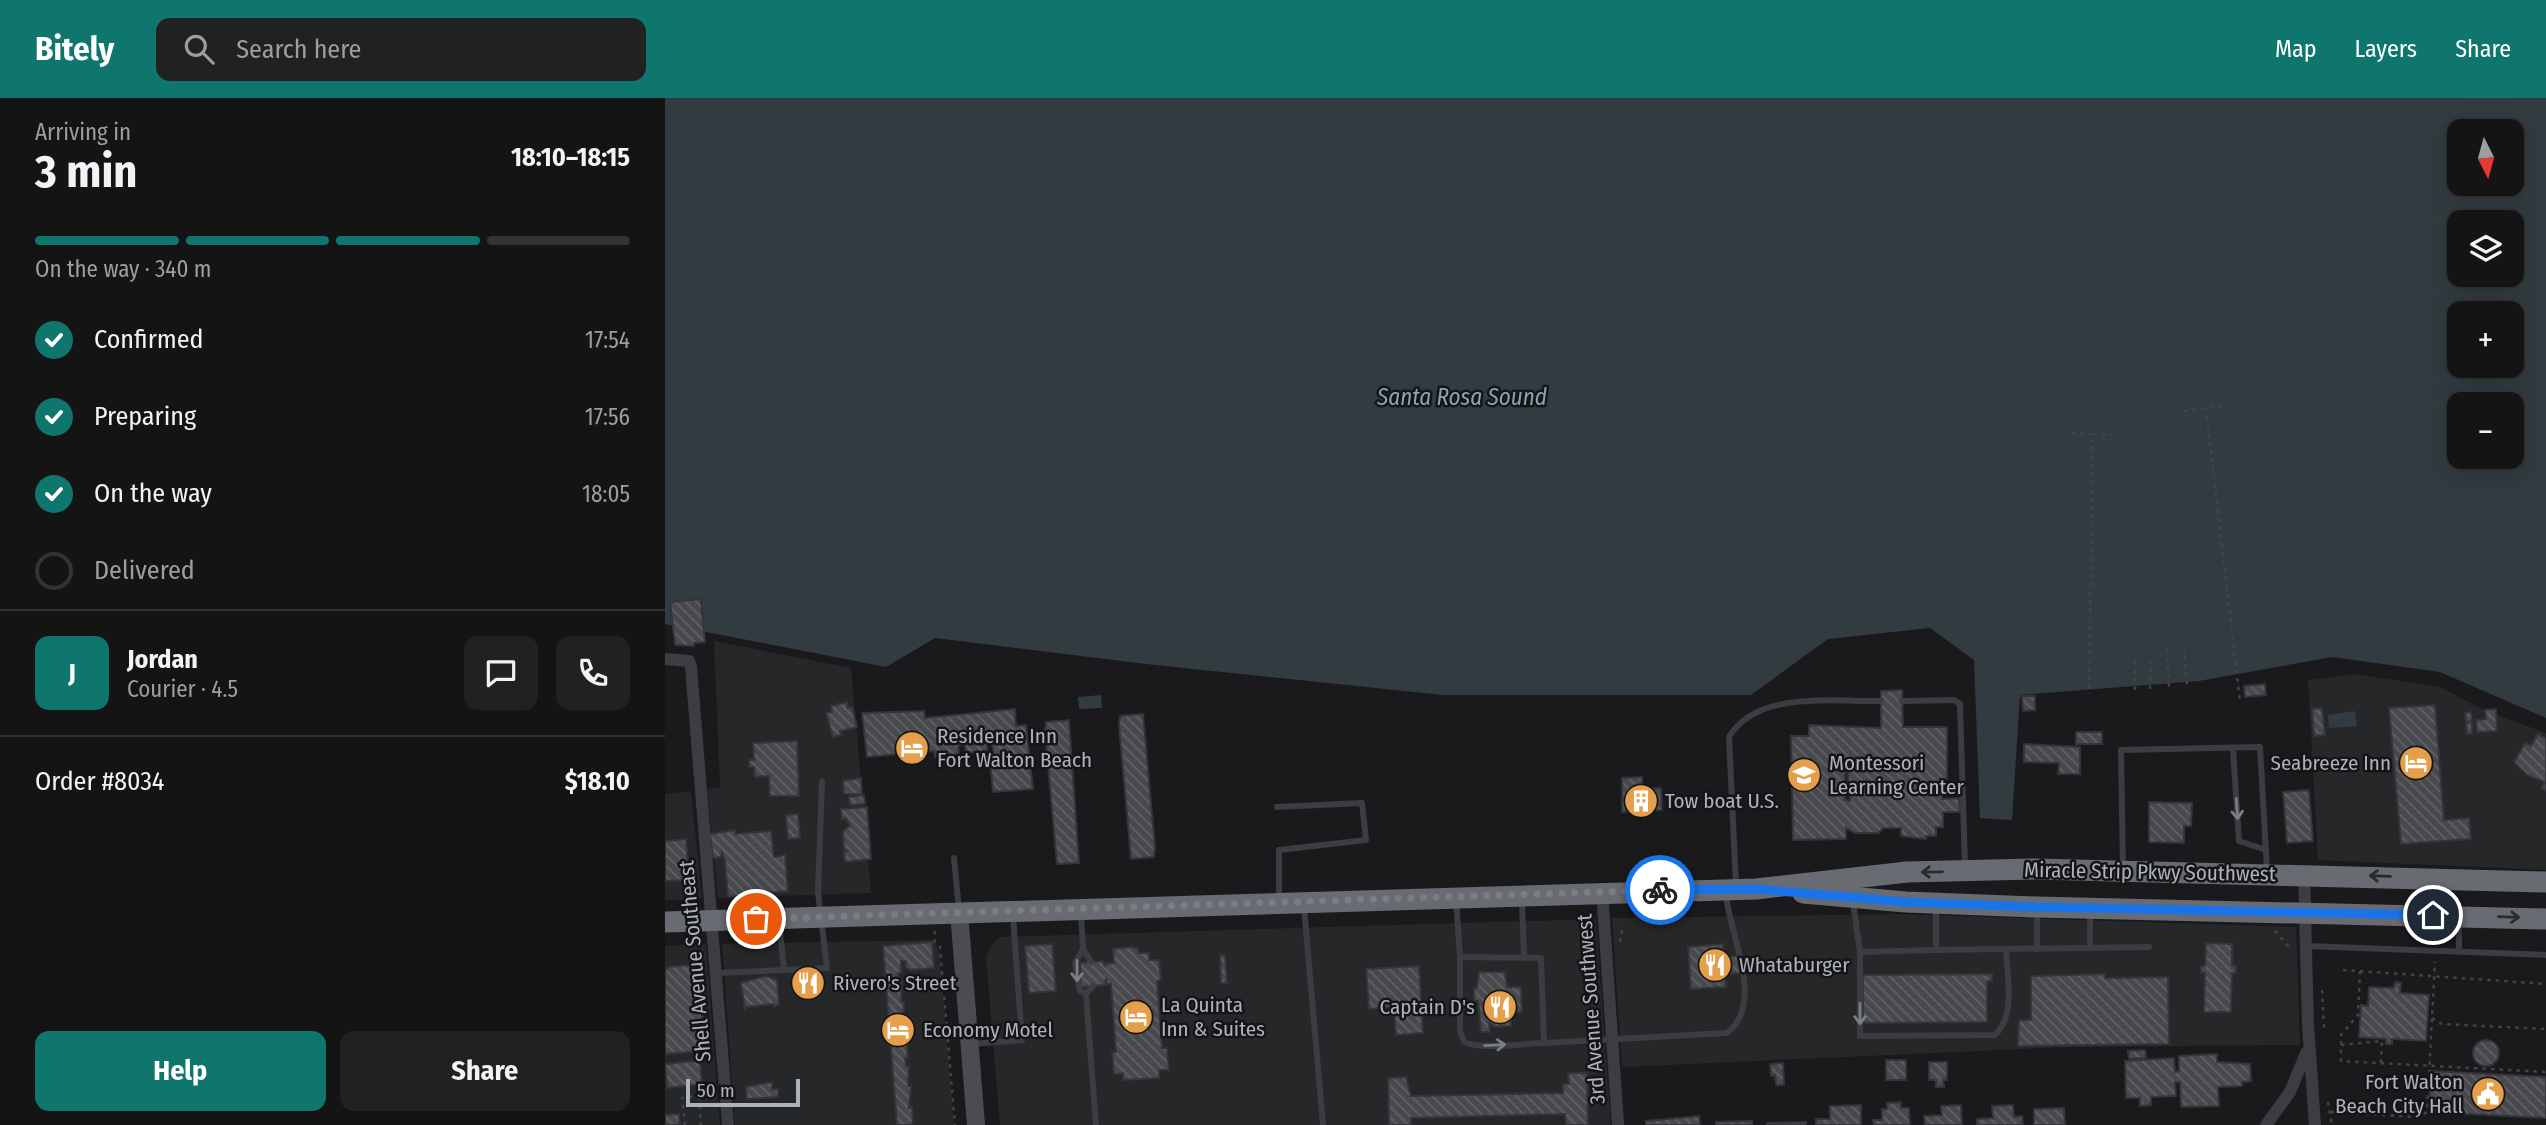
<!DOCTYPE html>
<html lang="en">
<head>
<meta charset="utf-8">
<style>
	:root { --surface:#141415; --page:#212122; --text:#f1f3f6; --muted:#9d9ea0; --line:#333334; --accent:#0f766e }
	body { margin:0; font-family:"Fira Sans Condensed",sans-serif; background:var(--page); color:var(--text); height:100vh; display:flex; flex-direction:column; font-size:26px; white-space:nowrap }
	* { box-sizing:border-box; margin:0 }
	p { font-size:23px; color:var(--muted) }
	.icon { flex:none; width:38px; height:38px; fill:none; stroke:currentColor; stroke-width:2; stroke-linecap:round; stroke-linejoin:round }
	.map { position:relative; flex:1; overflow:hidden }
	.details { display:flex; flex-direction:column; background:var(--surface); width:665px }
	.details>* { flex:none }
	.needle { width:46px; rotate:174deg }
	.tools { position:absolute; left:1782px; top:21px; display:grid; gap:14px }
	.tools a { display:grid; place-items:center; width:77px; height:77px; border-radius:14px; background:var(--surface); box-shadow:0 7px 28px #0002,0 0 0 2px var(--line); font-size:35px }
	.scale { position:absolute; left:21px; bottom:18px; width:114px; box-sizing:border-box; padding-left:7px; border:4px solid #aeb3bb; border-top:0; font-size:19px; line-height:24px; white-space:nowrap; color:#aeb3bb; -webkit-text-stroke:5px #151517; paint-order:stroke }
	.pin { position:absolute; display:grid; place-items:center; width:60px; height:60px; color:#fff; margin:-30px; border:4px solid #fff; border-radius:50%; box-shadow:0 2px 7px #0007 }
	.courier { position:absolute; display:grid; place-items:center; width:70px; height:70px; margin:-35px; border:5px solid #1a73e8; border-radius:50%; background:#fff; color:#222; box-shadow:0 2px 9px #0007 }
	.summary em { font-style:normal; font-weight:700 }
	.summary div { display:flex; flex-direction:column-reverse }
	.summary { display:flex; align-items:center; justify-content:space-between; height:119px; padding:0 35px }
	h1 { font-size:46px; font-weight:700; line-height:52px }
	.bar { display:grid; grid-template-columns:repeat(4,1fr); gap:10px 7px; align-content:center; height:84px; padding:0 35px }
	.bar i { height:9px; border-radius:5px; background:var(--line) }
	.bar .selected { background:var(--accent) }
	.bar p { grid-column:span 4 }
	.line { display:flex; align-items:center; gap:18px; padding:0 35px; border-top:2px solid var(--line) }
	.line div { flex:1 }
	.round { display:grid; place-items:center; flex:none; width:74px; height:74px; border-radius:14px; background:var(--page) }
	ol { padding:0 35px; list-style:none }
	li { display:flex; align-items:center; gap:21px; height:77px }
	li p { margin-inline-start:auto }
	li .icon { padding:7px; border-radius:50%; background:var(--accent); color:#fff; stroke-width:4 }
	li:last-child { color:var(--muted) }
	li i { width:38px; height:38px; border:4px solid var(--line); border-radius:50% }
	.button { display:flex; gap:14px; margin-top:auto; padding:14px 35px }
	.button a { flex:1; height:80px; border-radius:14px; background:var(--accent); color:#fff; font-size:28px; font-weight:700; line-height:80px; text-align:center }
	.button a+a { background:var(--page); color:var(--text) }
	header { display:flex; align-items:center; gap:42px; box-sizing:border-box; height:98px; padding:0 35px; background:var(--accent); color:#fff }
	header strong { font-size:33px }
	nav { display:flex; gap:38px; margin-inline-start:auto; font-size:24px }
	.search { width:490px; height:63px; background:var(--page); display:flex; align-items:center; gap:18px; box-sizing:border-box; padding:0 24px; border-radius:14px; color:var(--muted); font-size:26px }
	main { display:flex; flex:1; min-height:0 }
	.map>svg:first-child { display:block }
	.built { fill:#262729 }
	.water { fill:#313b40; fill-rule:evenodd }
	.building { fill:url(#building-back-hatch); stroke:#343538; stroke-width:2; fill-rule:evenodd }
	.lines { fill:none; stroke-linecap:round; stroke-linejoin:round }
	.path { stroke:#424448; stroke-width:2.5; stroke-dasharray:3.5 5; stroke-linecap:butt }
	.lane { stroke:#3b3d41; stroke-width:6 }
	.street { stroke:#3b3d41; stroke-width:12 }
	.secondary { stroke:#4a4c51; stroke-width:18 }
	.highway { stroke:#686c72; stroke-width:21 }
	.oneway { stroke:#7a7e84 }
	.oneway2 { stroke:#2a2b2e }
	.done { stroke:#7a7d83; stroke-width:7; stroke-dasharray:0 12.6 }
	.route { stroke:#1a73e8; stroke-width:9 }
	.labels { text-anchor:middle; stroke-width:5; stroke-linejoin:round; paint-order:stroke }
	.poi-label { font-size:21px; fill:#aeb3bb; stroke:#151517; text-anchor:start }
	.street-label { font-size:21px; fill:#aeb3bb; stroke:#151517 }
	.water-label { font-size:23px; font-style:italic; fill:#88a4b3; stroke:#151517 }
</style>
</head>
<body>
<header>
<strong>Bitely</strong>
<div class="search"><svg class="icon" aria-label="search" viewBox="0 0 24 24"><circle cx="10" cy="10" r="6"/><path d="M15 15l6 6"/></svg>Search here</div>
<nav><a>Map</a><a>Layers</a><a>Share</a></nav>
</header>
<main>
<section class="details">
<div class="summary"><div><h1>3 min</h1><p>Arriving in</p></div><em>18:10–18:15</em></div>
<div class="bar"><i class="selected"></i><i class="selected"></i><i class="selected"></i><i></i><p>On the way · 340 m</p></div>
<ol>
<li><svg class="icon" aria-label="check" viewBox="0 0 24 24"><path d="M5 12l5 5 9-10"/></svg>Confirmed<p>17:54</p></li>
<li><svg class="icon" aria-label="check" viewBox="0 0 24 24"><path d="M5 12l5 5 9-10"/></svg>Preparing<p>17:56</p></li>
<li><svg class="icon" aria-label="check" viewBox="0 0 24 24"><path d="M5 12l5 5 9-10"/></svg>On the way<p>18:05</p></li>
<li><i></i>Delivered</li>
</ol>
<div class="line" style="height:126px"><b class="round" style="background:var(--accent);color:#fff">J</b><div><b>Jordan</b><p>Courier · 4.5</p></div><a class="round"><svg class="icon" aria-label="chat" viewBox="0 0 24 24"><path d="M4 5h16v11H9l-5 4z"/></svg></a><a class="round"><svg class="icon" aria-label="phone" viewBox="0 0 24 24"><path d="M5 4h4l2 5-3 2q2 4 5 5l2-3 5 2v4C11 20 4 13 5 4z"/></svg></a></div>
<div class="line" style="height:91px"><div>Order #8034</div><b>$18.10</b></div>
<div class="button"><a>Help</a><a>Share</a></div>
</section>
<div class="map">
<svg width="1881" height="1027" viewBox="0 0 1881 1027">
	<defs>
		<pattern id="building-back-hatch" width="6" height="6" patternUnits="userSpaceOnUse" patternTransform="scale(1.75)"><rect width="6" height="6" fill="#47494c"/><path d="M-1 5l2 2M0 0l6 6M5-1l2 2" fill="none" stroke="#5f6164"/></pattern>
	</defs>
	<rect width="100%" height="100%" fill="#1a1a1c"/>
	<g class="built">
		<path d="M49,543L186,570L206,795L53,800L42,691L55,689Z"/>
		<path d="M1690,576L1775,589L1821,613L1881,635V772L1653,762L1643,582Z"/>
		<path d="M26,693L37,801L0,802V696Z"/>
		<path d="M1232,816L1631,829L1635,947L1401,949L957,969L947,820Z"/>
		<path d="M931,821L946,1027H335L321,859L326,847L335,839Z"/>
		<path d="M266,842L271,845L275,860L289,1027H70L57,846Z"/>
		<path d="M41,846L55,1027H0V848Z"/>
	</g>
	<g class="water">
		<path d="M0,0H1881V620L1775,574L1667,559L1534,583L1355,597L1347,722L1315,720L1309,562L1265,530L1163,541L1086,597H778L481,566L270,540L221,569L0,526ZM1794,33H1846V86H1794ZM1794,124H1846V177H1794ZM1794,215H1846V268H1794ZM1794,306H1846V359H1794Z"/>
		<path d="M436,597L437,610L414,611L413,599Z"/>
		<path d="M1690,613L1692,628L1664,630L1663,617Z"/>
	</g>
	<g class="building">
		<path d="M36,501L40,544L29,545V548L10,547L5,504Z"/>
		<path d="M1600,586L1601,597L1580,599L1579,588Z"/>
		<path d="M1237,592L1238,629H1282V681H1277V701L1294,700L1295,714H1278V729H1271V738H1261V741L1236,738V730H1219L1213,735H1190L1181,730V741L1128,742L1126,638H1144V627L1216,630V593ZM1180,666H1182L1185,703L1180,702Z"/>
		<path d="M1357,598H1370V612L1358,613Z"/>
		<path d="M182,604L183,610L187,609L192,629L175,633L176,637L168,639L161,615L167,614L166,608Z"/>
		<path d="M1770,607L1779,722L1804,720L1806,741L1736,746L1724,610Z"/>
		<path d="M1657,610L1660,637L1649,638L1647,611Z"/>
		<path d="M350,611L351,628L361,627L368,691L328,694L325,661H329L327,644L322,645V653L301,655L300,647L293,648L294,656L270,659L269,653L202,659L197,615L259,613L260,620Z"/>
		<path d="M1831,611L1832,633L1812,634L1811,622L1821,621L1820,612Z"/>
		<path d="M1806,614L1807,623L1801,624L1800,615Z"/>
		<path d="M478,616L490,749L489,759L466,761L454,627L455,618Z"/>
		<path d="M404,622L414,765L392,766L380,633L381,624Z"/>
		<path d="M1807,624V636H1802L1801,625Z"/>
		<rect x="1411" y="634" width="26" height="12"/>
		<path d="M1873,636L1881,641V693L1876,690L1880,684L1862,677L1849,664L1860,645L1866,648Z"/>
		<path d="M132,643L134,698H105L104,678L90,679L89,669H84V662H89L88,645Z"/>
		<path d="M1359,646L1415,649V676H1393L1394,665L1359,664Z"/>
		<path d="M977,679L978,691L996,690L997,712L957,714V680Z"/>
		<path d="M196,680L197,696H179L178,683Z"/>
		<path d="M1644,692L1648,743L1622,745L1618,694Z"/>
		<path d="M199,697L200,706L185,707L184,699Z"/>
		<path d="M1484,704L1527,705L1526,728H1519V745L1484,744Z"/>
		<path d="M202,709L206,761L180,764L179,753H184L179,751L178,733L185,728L181,720L177,721L176,711Z"/>
		<path d="M133,716L135,740L123,741L121,717Z"/>
		<path d="M70,732V736L106,733L109,759L120,757L123,793L63,799L60,763L57,755L56,759L48,760L45,736Z"/>
		<path d="M21,741L24,782L0,783V743Z"/>
		<path d="M267,844L269,870L245,872L241,870V863H236V875H233L234,883H237L236,904H239L238,926L241,925L239,947L242,946L243,960H240L241,968H244L243,988H246L244,1010L247,1009L248,1023L246,1027H232L218,848Z"/>
		<path d="M1541,845L1567,846V868H1571V875H1567L1566,914H1539L1540,875H1536V868H1540Z"/>
		<path d="M387,846L391,893L364,895L360,848Z"/>
		<path d="M1058,846L1059,859L1075,858L1076,875L1060,876L1061,889L1026,891L1023,849Z"/>
		<path d="M466,849L473,851V855H484V862H494L496,882L492,883L497,950H502L504,972H494V980L458,982V975L449,976L447,954H451L446,886H442L441,880L440,887L416,889L415,865L438,863L440,869V866L449,865L448,851Z"/>
		<path d="M555,857H560L562,885H556Z"/>
		<path d="M33,866L40,953L0,956V873L3,869Z"/>
		<path d="M754,868L758,935L731,937L729,909L704,911L701,871Z"/>
		<path d="M814,874H840L842,889H856L857,914L846,915V928L830,929L824,925L825,934H816L813,903H809V890H812Z"/>
		<path d="M1327,876V883H1322V924L1198,925V877Z"/>
		<path d="M1440,876V880L1503,879L1504,946L1353,948L1354,922H1366V878Z"/>
		<path d="M101,878L112,882L114,906L109,909V906L81,909L80,912L76,885Z"/>
		<path d="M1730,884L1736,885L1735,895L1764,897L1761,943L1727,941V946H1721V941L1694,939L1696,907L1703,908L1704,889L1729,890Z"/>
		<circle cx="1821" cy="955" r="13"/>
		<path d="M1480,952L1481,960L1464,961L1463,953Z"/>
		<path d="M1552,956V964L1585,966L1586,983L1577,984V988L1553,989L1554,1008L1516,1009L1515,984H1510L1511,998L1486,999V1007L1475,1008V1000H1461L1460,963L1509,960L1510,974L1514,973V958Z"/>
		<rect x="1221" y="962" width="20" height="20"/>
		<path d="M28,963L35,964L37,986L2,990L0,966Z"/>
		<path d="M1264,964H1282V982H1278L1279,989H1271V982H1264Z"/>
		<path d="M1118,965L1119,987H1111L1110,977L1106,978L1105,966Z"/>
		<path d="M1766,973L1881,979V1020L1764,1014Z"/>
		<path d="M903,975H922L923,1027H901L900,1016L746,1020V1027H724L723,980L741,979L746,998L898,995V986H904Z"/>
		<path d="M107,984V992L113,991V999L82,1001L81,989Z"/>
		<path d="M1236,1004V1010H1244L1245,1027H1209L1208,1022H1217V1011H1222V1005Z"/>
		<path d="M1196,1007V1027H1151V1021H1165V1008Z"/>
		<path d="M1296,1007L1297,1027H1260L1259,1018L1277,1017L1276,1008Z"/>
		<path d="M1348,1007L1349,1019L1357,1018L1358,1027H1312V1021L1328,1020L1327,1008Z"/>
		<path d="M1399,1010L1400,1027H1369V1011Z"/>
		<path d="M14,1016L15,1027H0V1017Z"/>
		<path d="M1034,1018L1035,1027H981V1023Z"/>
		<path d="M1087,1023V1027H1051V1024Z"/>
		<path d="M1141,1024V1027H1102V1025Z"/>
	</g>
	<g class="lines">
		<g class="path">
			<path d="M1541,310L1575,604"/>
			<path d="M1519,313L1562,307"/>
			<path d="M1407,335L1428,336L1424,596"/>
			<path d="M1428,336L1450,337"/>
			<path d="M1519,549L1522,590"/>
			<path d="M1502,551L1504,590"/>
			<path d="M1470,563V593"/>
			<path d="M1485,591L1486,563"/>
			<path d="M270,833L269,842L275,849L290,1027"/>
			<path d="M1610,833L1626,851"/>
			<path d="M955,844L958,827"/>
			<path d="M1678,872L1881,886"/>
			<path d="M1695,873L1693,917L1676,937V963L1881,974"/>
			<path d="M1657,892L1659,931"/>
			<path d="M1767,920L1777,926L1881,931"/>
			<path d="M1676,947L1717,943"/>
			<path d="M1716,965L1717,940"/>
			<path d="M34,999L36,1027"/>
			<path d="M1663,1004L1667,1027"/>
			<path d="M1666,1014L1751,1019L1762,1014L1770,864"/>
			<path d="M20,1027L17,1000L46,996"/>
		</g>
		<g class="lane">
			<path d="M1237,603L1289,602L1295,606L1300,767"/>
			<path d="M1568,650L1574,743L1601,752"/>
			<path d="M612,709L697,705L701,742L614,752V803"/>
			<path d="M289,760L294,812"/>
			<path d="M1458,771L1456,652L1595,649L1602,772"/>
			<path d="M1071,787L1064,639C1092,592 1169,604 1216,603"/>
			<path d="M791,802L795,859L876,860L879,945L1062,935C1101,905 1064,835 1061,797"/>
			<path d="M857,802L859,860"/>
			<path d="M1188,804L1195,854V938L1330,937C1351,917 1342,879 1341,851"/>
			<path d="M1271,808V852L1484,849"/>
			<path d="M639,809L658,1027"/>
			<path d="M1372,811V851"/>
			<path d="M1425,815V850"/>
			<path d="M416,816L418,851"/>
			<path d="M1794,823V854"/>
			<path d="M114,824L119,872L162,870L153,794L157,683"/>
			<path d="M1641,848L1881,857"/>
			<path d="M1195,854L1271,852"/>
			<path d="M795,859V933C796,936 797,940 799,943C808,953 865,945 879,945"/>
			<path d="M426,864L418,851L410,865L415,893L421,896L428,888"/>
			<path d="M51,875L119,872"/>
			<path d="M421,896L431,1027"/>
			<path d="M307,946L357,942L348,818"/>
		</g>
		<g class="street">
			<path d="M0,561L24,563L26,569L63,1027"/>
			<path d="M1639,775L1643,926L1650,1027"/>
			<path d="M937,793L953,1027"/>
			<path d="M1601,1027L1625,994L1641,955"/>
		</g>
		<path class="secondary" d="M294,814L311,1027"/>
		<g class="highway">
			<path d="M1138,795L1241,804L1372,809L1881,821"/>
			<path d="M0,824L1091,791L1242,774L1371,771L1881,784"/>
		</g>
	</g>
	<defs><path id="oneway-shaft" d="M-6 0H5M1.5-3L5.5 0L1.5 3" fill="none" stroke-width="1.6" stroke-linecap="round" stroke-linejoin="round" transform="scale(1.75)"/></defs>
	<g class="oneway">
		<use href="#oneway-shaft" transform="translate(1572 711) rotate(86)"/>
		<use href="#oneway-shaft" transform="translate(412 873) rotate(90)"/>
		<use href="#oneway-shaft" transform="translate(1195 916) rotate(90)"/>
		<use href="#oneway-shaft" transform="translate(830 947) rotate(-3)"/>
	</g>
	<g class="oneway2">
		<use href="#oneway-shaft" transform="translate(1267 774) rotate(179)"/>
		<use href="#oneway-shaft" transform="translate(1715 778) rotate(-178)"/>
		<use href="#oneway-shaft" transform="translate(1844 819) rotate(2)"/>
	</g>
	<g class="lines">
		<path class="done" d="M91,821L995,792"/>
		<path class="route" d="M995,792L1091,791L1241,804L1372,809L1768,817"/>
	</g>
	<defs>
		<g id="hotel-disc" transform="scale(1.75)"><circle r="9.5" fill="#e59e49" stroke="#151517"/><path d="M-6-4.5h1.5V1H6V5H4.5V3h-9V5H-6ZM-4 0a1.8 1.8 0 1 1 3.6 0ZM.5 0V-2.5h3Q6-2.5 6 0Z" fill="#fff"/></g>
		<g id="school-disc" transform="scale(1.75)"><circle r="9.5" fill="#e59e49" stroke="#151517"/><path d="M0-5L7-2L0 1L-7-2ZM-4 1L0 2.5L4 1V4Q0 6-4 4Z" fill="#fff"/></g>
		<g id="building-disc" transform="scale(1.75)"><circle r="9.5" fill="#e59e49" stroke="#151517"/><path d="M-4-6H4V6H1V3H-1V6H-4ZM-2.5-4.3h1.7v1.8h-1.7ZM.8-4.3h1.7v1.8H.8ZM-2.5-1h1.7V.8h-1.7ZM.8-1h1.7V.8H.8Z" fill="#fff"/></g>
		<g id="restaurant-disc" transform="scale(1.75)"><circle r="9.5" fill="#e59e49" stroke="#151517"/><path d="M-5-6h1v4h1v-4h1v4h1v-4h1v5L-1.5 .5V6h-2V.5L-5-1ZM5-6V6H3V1.5H1.5Q1.5-4 5-6Z" fill="#fff"/></g>
		<g id="civic-disc" transform="scale(1.75)"><circle r="9.5" fill="#e59e49" stroke="#151517"/><path d="M-.6-6.5H3V-4.5H.6V-3L4-1V1h2V6H-6V1h2V-1L-.6-3ZM-1.2 2.5V6h2.4V2.5Z" fill="#fff"/></g>
	</defs>
	<g fill-rule="evenodd">
		<use href="#hotel-disc" x="247" y="650"/>
		<use href="#hotel-disc" x="1751" y="665"/>
		<use href="#school-disc" x="1139" y="677"/>
		<use href="#building-disc" x="976" y="703"/>
		<use href="#restaurant-disc" x="1050" y="867"/>
		<use href="#restaurant-disc" x="143" y="885"/>
		<use href="#restaurant-disc" x="835" y="909"/>
		<use href="#hotel-disc" x="471" y="919"/>
		<use href="#hotel-disc" x="233" y="932"/>
		<use href="#civic-disc" x="1823" y="996"/>
	</g>
	<g class="labels">
		<g class="poi-label">
			<text x="272" y="645">Residence Inn<tspan x="272" dy="24">Fort Walton Beach</tspan></text>
			<text x="1164" y="672">Montessori<tspan x="1164" dy="24">Learning Center</tspan></text>
			<text x="1726" y="672" text-anchor="end">Seabreeze Inn</text>
			<text x="1000" y="710">Tow boat U.S.</text>
			<text x="1074" y="874">Whataburger</text>
			<text x="168" y="892">Rivero's Street</text>
			<text x="496" y="914">La Quinta<tspan x="496" dy="24">Inn &amp; Suites</tspan></text>
			<text x="810" y="916" text-anchor="end">Captain D's</text>
			<text x="258" y="939">Economy Motel</text>
			<text x="1798" y="991" text-anchor="end">Fort Walton<tspan x="1798" dy="24">Beach City Hall</tspan></text>
		</g>
		<g class="street-label">
			<text transform="translate(1485 774) rotate(1)" y="7">Miracle Strip Pkwy Southwest</text>
			<text transform="translate(30 863) rotate(-95)" y="7">Shell Avenue Southeast</text>
			<text transform="translate(926 911) rotate(-94)" y="7">3rd Avenue Southwest</text>
		</g>
		<g class="water-label">
			<text x="797" y="307">Santa Rosa Sound</text>
		</g>
	</g>
</svg>
<div class="tools">
<a><svg class="needle" viewBox="-14 -14 28 28"><path d="M0-13l5 13h-10z" fill="#e53935"/><path d="M0 13l5-13h-10z" fill="#9d9ea0"/></svg></a>
<a><svg class="icon" aria-label="layers" viewBox="0 0 24 24"><path d="M12 4l9 5-9 5-9-5zM3 14l9 5 9-5"/></svg></a>
<a>+</a>
<a>−</a>
</div>
<div class="scale">50 m</div>
<div class="pin" style="left:91px;top:821px;background:#ea580c"><svg class="icon" aria-label="bag" viewBox="0 0 24 24"><path d="M5 8h14l-1 12H6zM9 8a3 3 0 0 1 6 0"/></svg></div>
<div class="pin" style="left:1768px;top:817px;background:#1f2937"><svg class="icon" aria-label="home" viewBox="0 0 24 24"><path d="M3 11l9-7 9 7M6 9v11h12V9"/></svg></div>
<div class="courier" style="left:995px;top:792px"><svg class="icon" aria-label="bike" viewBox="0 0 24 24"><circle cx="6" cy="16" r="4"/><circle cx="18" cy="16" r="4"/><path d="M6 16l4-8h5l3 8M10 8l3 8H6M13 5h3"/></svg></div>
</div>
</main>
</body>
</html>
